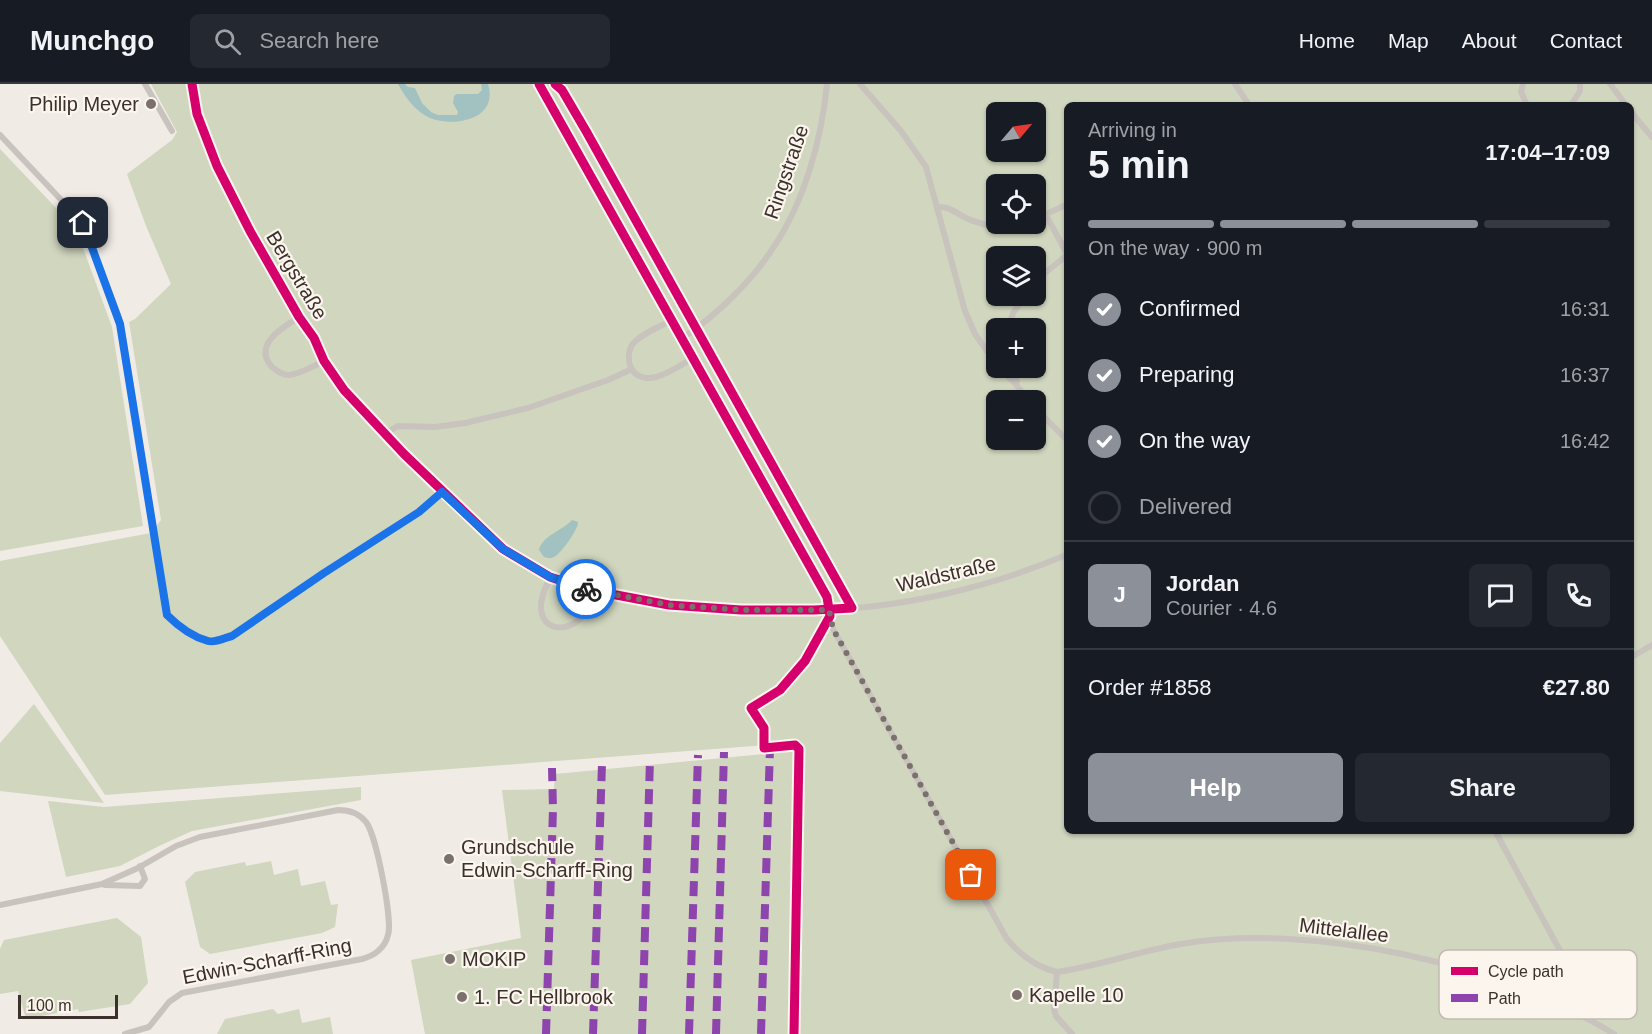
<!DOCTYPE html>
<html lang="en">
<head>
<meta charset="utf-8">
<style>
	:root { --surface:#171b24; --page:#242831; --text:#f1f3f6; --muted:#9ea1a6; --line:#363941; --accent:#8c9099 }
	body { margin:0; font-family:Arial,sans-serif; background:var(--page); color:var(--text); height:100vh; display:flex; flex-direction:column; font-size:22px; white-space:nowrap }
	* { box-sizing:border-box; margin:0 }
	p { font-size:20px; color:var(--muted) }
	.icon { flex:none; width:33px; height:33px; fill:none; stroke:currentColor; stroke-width:2; stroke-linecap:round; stroke-linejoin:round }
	.map { position:relative; flex:1; overflow:hidden }
	.side { position:absolute; left:1064px; top:18px; width:570px; height:732px; display:flex; flex-direction:column; background:var(--surface); border-radius:9px; box-shadow:0 2px 4px #0004 }
	.side>* { flex:none }
	.needle { width:39px; rotate:61deg }
	.controls { position:absolute; left:986px; top:18px; display:grid; gap:12px }
	.controls a { display:grid; place-items:center; width:60px; height:60px; border-radius:9px; background:var(--surface); box-shadow:0 2px 4px #0004; font-size:30px }
	.scale { position:absolute; left:18px; bottom:15px; width:100px; box-sizing:border-box; padding-left:6px; border:3px solid #3b302b; border-top:0; font-size:16px; line-height:21px; white-space:nowrap; color:#3b302b; -webkit-text-stroke:4px #fbf5ee; paint-order:stroke }
	.pin { position:absolute; display:grid; place-items:center; width:51px; height:51px; color:#fff; margin:-26px; border-radius:12px; box-shadow:0 3px 9px #0006 }
	.courier { position:absolute; display:grid; place-items:center; width:60px; height:60px; margin:-30px; border:4px solid #1a73e8; border-radius:50%; background:#fff; color:#222; box-shadow:0 2px 8px #0007 }
	.summary em { font-style:normal; font-weight:800 }
	.summary div { display:flex; flex-direction:column-reverse }
	.summary { display:flex; align-items:center; justify-content:space-between; height:102px; padding:0 24px }
	h1 { font-size:39px; font-weight:800; line-height:45px }
	.bar { display:grid; grid-template-columns:repeat(4,1fr); gap:9px 6px; align-content:center; height:72px; padding:0 24px }
	.bar i { height:8px; border-radius:4px; background:var(--line) }
	.bar .on { background:var(--accent) }
	.bar p { grid-column:span 4 }
	.line { display:flex; align-items:center; gap:15px; padding:0 24px; border-top:2px solid var(--line) }
	.line div { flex:1 }
	.round { display:grid; place-items:center; flex:none; width:63px; height:63px; border-radius:9px; background:var(--page) }
	ol { padding:0 24px; list-style:none }
	li { display:flex; align-items:center; gap:18px; height:66px }
	li p { margin-inline-start:auto }
	li .icon { padding:6px; border-radius:50%; background:var(--accent); color:#fff; stroke-width:4 }
	li:last-child { color:var(--muted) }
	li i { width:33px; height:33px; border:3px solid var(--line); border-radius:50% }
	.button { display:flex; gap:12px; margin-top:auto; padding:12px 24px }
	.button a { flex:1; height:69px; border-radius:9px; background:var(--accent); color:#fff; font-size:24px; font-weight:800; line-height:69px; text-align:center }
	.button a+a { background:var(--page); color:var(--text) }
	header { display:flex; align-items:center; gap:36px; box-sizing:border-box; height:84px; padding:0 30px; background:var(--surface); border-bottom:2px solid var(--line) }
	header strong { font-size:28px }
	nav { display:flex; gap:33px; margin-inline-start:auto; font-size:21px }
	.search { width:420px; height:54px; background:var(--page); display:flex; align-items:center; gap:15px; box-sizing:border-box; padding:0 21px; border-radius:9px; color:var(--muted); font-size:22px }
	.map>svg:first-child { display:block }
	.green { fill:#d1d6bf; fill-rule:evenodd }
	.water { fill:#a1c2c1 }
	.lines { fill:none; stroke-linecap:round; stroke-linejoin:round }
	.street { stroke:#c9c3be; stroke-width:6 }
	.quiet { stroke:#8e44ad; stroke-width:8; stroke-dasharray:15 8; stroke-linecap:butt }
	.cycleway-casing { stroke:#fbf5ee; stroke-width:13 }
	.cycleway { stroke:#d6006c; stroke-width:9 }
	.done { stroke:#7a716c; stroke-width:6; stroke-dasharray:0 10.8 }
	.route { stroke:#1a73e8; stroke-width:8 }
	.poi-dot { fill:#7a716c; stroke:#fbf5ee; stroke-width:2 }
	.labels { text-anchor:middle; stroke-width:4.5; stroke-linejoin:round; paint-order:stroke }
	.poi-label { font-size:20px; fill:#3b302b; stroke:#fbf5ee; text-anchor:start }
	.street-label { font-size:20px; fill:#3b302b; stroke:#fbf5ee }
	.key { fill:#fbf5ee; stroke:#c1bab4; stroke-width:1.5 }
	.key-label { font-size:16px; fill:#3b302b }
</style>
</head>
<body>
<header>
<strong>Munchgo</strong>
<div class="search"><svg class="icon" aria-label="search" viewBox="0 0 24 24"><circle cx="10" cy="10" r="6"/><path d="M15 15l6 6"/></svg>Search here</div>
<nav><a>Home</a><a>Map</a><a>About</a><a>Contact</a></nav>
</header>
<div class="map">
<svg width="1652" height="950" viewBox="0 0 1652 950">
	<rect width="100%" height="100%" fill="#f0ebe5"/>
	<g class="green">
		<path d="M151,0H1652V950H796L801,663L795,659L105,711L0,552V477L151,449L161,436L129,238L135,235L171,200L146,142L127,90L172,56L177,48ZM1066,21H1630V747H1066ZM996,28H1035V68H996ZM996,100H1035V140H996ZM996,172H1035V212H996ZM996,244H1035V284H996ZM996,316H1035V356H996Z"/>
		<path d="M0,65L76,145L112,243L143,442L0,467Z"/>
		<path d="M34,620L104,719L0,707V659Z"/>
		<path d="M796,667L789,950H425L411,876L521,854L502,706L554,705L555,690Z"/>
		<path d="M361,703V716L192,747L159,762L120,782L66,793L48,717L104,723Z"/>
		<path d="M271,777L274,791L298,785L301,802L325,797L331,821L338,820L335,843L322,849L210,870L200,863L185,798L195,788L245,778L246,782Z"/>
		<path d="M117,834L141,853L148,899L130,920L79,928L78,925L26,935L18,907L0,910V865L4,856Z"/>
		<path d="M273,925L278,930L299,925L302,939L330,933L333,950H217L225,935Z"/>
	</g>
	<g class="water">
		<path d="M398,0H405L408,3L415,4L422,19L431,28L438,31H457L458,28L453,19L454,12L457,10H478L482,6L481,0H488C499,35 455,44 430,34C416,28 405,13 398,0Z"/>
		<path d="M572,436L578,438C579,444 561,470 554,473C550,475 549,474 544,473L539,466C543,451 562,447 572,436Z"/>
	</g>
	<g class="lines">
		<g class="street">
			<path d="M145,0L172,47"/>
			<path d="M192,0L197,30L217,82L250,147L299,233L314,254L324,277L344,306L404,370L495,459C550,505 626,517 696,522C735,524 774,527 814,526C899,525 988,504 1066,471"/>
			<path d="M539,0L824,507L833,545L1007,855C1021,872 1036,883 1057,888C1099,882 1139,867 1181,860C1313,838 1501,880 1614,950"/>
			<path d="M860,0L901,47L926,83L965,227L975,250L996,280"/>
			<path d="M1235,0L1249,21"/>
			<path d="M1523,0L1521,8L1527,21"/>
			<path d="M1610,0L1626,21"/>
			<path d="M1571,21L1580,7V0"/>
			<path d="M1630,27L1652,53"/>
			<path d="M0,51L83,139L118,231L123,253L167,530C178,542 193,553 208,557C216,559 224,554 232,552L324,489L419,428L442,408"/>
			<path d="M938,123C948,122 955,128 964,133C982,142 1000,144 1020,140"/>
			<path d="M1046,131L1066,168"/>
			<path d="M1035,135L1066,121"/>
			<path d="M1035,197L1066,172"/>
			<path d="M299,233C283,243 252,261 272,283C277,287 282,291 289,291C301,290 313,282 324,277"/>
			<path d="M672,236C660,243 640,250 632,261C628,268 628,277 631,284C645,308 677,283 693,274"/>
			<path d="M1008,244L1013,229L1025,212"/>
			<path d="M682,254C715,233 752,197 773,164C804,119 822,54 827,0"/>
			<path d="M999,284L1014,298L1028,316"/>
			<path d="M1011,284L1017,297"/>
			<path d="M1035,324L1066,355"/>
			<path d="M386,349L398,342L435,343L465,339L528,324L608,296L632,285"/>
			<path d="M550,493C546,503 540,514 541,525C544,553 578,546 587,525C589,520 589,512 590,506"/>
			<path d="M1630,574L1652,561"/>
			<path d="M1495,747L1577,898L1589,925L1591,936"/>
			<path d="M105,801L140,802L145,795L140,782"/>
			<path d="M0,821L102,800L138,784L176,762L200,753L338,726C349,726 359,729 366,738C376,750 393,837 388,851C385,864 374,872 362,875L182,909L169,918L149,943L125,950"/>
			<path d="M1057,888L1054,926L1056,932L1072,950"/>
		</g>
		<g class="quiet">
			<path d="M546,950L553,725L552,684"/>
			<path d="M593,950L602,680"/>
			<path d="M642,950L650,675"/>
			<path d="M689,950L698,671"/>
			<path d="M716,950L724,668"/>
			<path d="M761,950L770,664"/>
		</g>
		<g class="cycleway-casing">
			<g id="cycleway">
				<path d="M192,0L197,30L217,82L250,147L299,233L314,254L324,277L344,306L404,370L503,465L550,493L590,506L669,521L741,526H814L852,524L586,47L562,6L555,0"/>
				<path d="M539,0L827,513L830,532L805,577L780,606L751,624L764,644V664L795,661L799,665L794,950"/>
			</g>
		</g>
		<use href="#cycleway" class="cycleway"/>
	</g>
	<g class="lines">
		<path class="done" d="M586,505L669,521L741,526H829L833,545L971,791"/>
		<path class="route" d="M83,139L120,240L167,531C178,542 193,553 208,557C216,559 224,554 232,552L324,489L419,428L442,408L503,465L550,493L586,505"/>
	</g>
	<g class="poi-dot">
		<circle cx="151" cy="20" r="6"/>
		<circle cx="449" cy="775" r="6"/>
		<circle cx="450" cy="875" r="6"/>
		<circle cx="1017" cy="911" r="6"/>
		<circle cx="462" cy="913" r="6"/>
	</g>
	<g class="labels">
		<g class="poi-label">
			<text x="139" y="27" text-anchor="end">Philip Meyer</text>
			<text x="461" y="770">Grundschule<tspan x="461" dy="23">Edwin-Scharff-Ring</tspan></text>
			<text x="462" y="882">MOKIP</text>
			<text x="1029" y="918">Kapelle 10</text>
			<text x="474" y="920">1. FC Hellbrook</text>
		</g>
		<g class="street-label">
			<text transform="translate(786 88) rotate(-71)" y="7">Ringstraße</text>
			<text transform="translate(297 191) rotate(59)" y="7">Bergstraße</text>
			<text transform="translate(946 490) rotate(-13)" y="7">Waldstraße</text>
			<text transform="translate(1344 846) rotate(7)" y="7">Mittelallee</text>
			<text transform="translate(267 877) rotate(-11)" y="7">Edwin-Scharff-Ring</text>
		</g>
	</g>
	<rect x="1439" y="866" width="198" height="69" rx="9" class="key"/>
	<rect x="1451" y="883" width="27" height="8" fill="#d6006c"/>
	<rect x="1451" y="910" width="27" height="8" fill="#8e44ad"/>
	<g class="key-label">
		<text x="1488" y="893">Cycle path</text>
		<text x="1488" y="920">Path</text>
	</g>
</svg>
<div class="controls">
<a><svg class="needle" viewBox="-14 -14 28 28"><path d="M0-13l5 13h-10z" fill="#e53935"/><path d="M0 13l5-13h-10z" fill="#9ea1a6"/></svg></a>
<a><svg class="icon" aria-label="locate" viewBox="0 0 24 24"><circle cx="12" cy="12" r="6"/><path d="M12 2v4M12 18v4M2 12h4M18 12h4"/></svg></a>
<a><svg class="icon" aria-label="layers" viewBox="0 0 24 24"><path d="M12 4l9 5-9 5-9-5zM3 14l9 5 9-5"/></svg></a>
<a>+</a>
<a>−</a>
</div>
<div class="scale">100 m</div>
<div class="pin" style="left:971px;top:791px;background:#ea580c"><svg class="icon" aria-label="bag" viewBox="0 0 24 24"><path d="M5 8h14l-1 12H6zM9 8a3 3 0 0 1 6 0"/></svg></div>
<div class="pin" style="left:83px;top:139px;background:#1f2937"><svg class="icon" aria-label="home" viewBox="0 0 24 24"><path d="M3 11l9-7 9 7M6 9v11h12V9"/></svg></div>
<div class="courier" style="left:586px;top:505px"><svg class="icon" aria-label="bike" viewBox="0 0 24 24"><circle cx="6" cy="16" r="4"/><circle cx="18" cy="16" r="4"/><path d="M6 16l4-8h5l3 8M10 8l3 8H6M13 5h3"/></svg></div>
<section class="side">
<div class="summary"><div><h1>5 min</h1><p>Arriving in</p></div><em>17:04–17:09</em></div>
<div class="bar"><i class="on"></i><i class="on"></i><i class="on"></i><i></i><p>On the way · 900 m</p></div>
<ol>
<li><svg class="icon" aria-label="check" viewBox="0 0 24 24"><path d="M5 12l5 5 9-10"/></svg>Confirmed<p>16:31</p></li>
<li><svg class="icon" aria-label="check" viewBox="0 0 24 24"><path d="M5 12l5 5 9-10"/></svg>Preparing<p>16:37</p></li>
<li><svg class="icon" aria-label="check" viewBox="0 0 24 24"><path d="M5 12l5 5 9-10"/></svg>On the way<p>16:42</p></li>
<li><i></i>Delivered</li>
</ol>
<div class="line" style="height:108px"><b class="round" style="background:var(--accent);color:#fff">J</b><div><b>Jordan</b><p>Courier · 4.6</p></div><a class="round"><svg class="icon" aria-label="chat" viewBox="0 0 24 24"><path d="M4 5h16v11H9l-5 4z"/></svg></a><a class="round"><svg class="icon" aria-label="phone" viewBox="0 0 24 24"><path d="M5 4h4l2 5-3 2q2 4 5 5l2-3 5 2v4C11 20 4 13 5 4z"/></svg></a></div>
<div class="line" style="height:78px"><div>Order #1858</div><b>€27.80</b></div>
<div class="button"><a>Help</a><a>Share</a></div>
</section>
</div>
</body>
</html>
